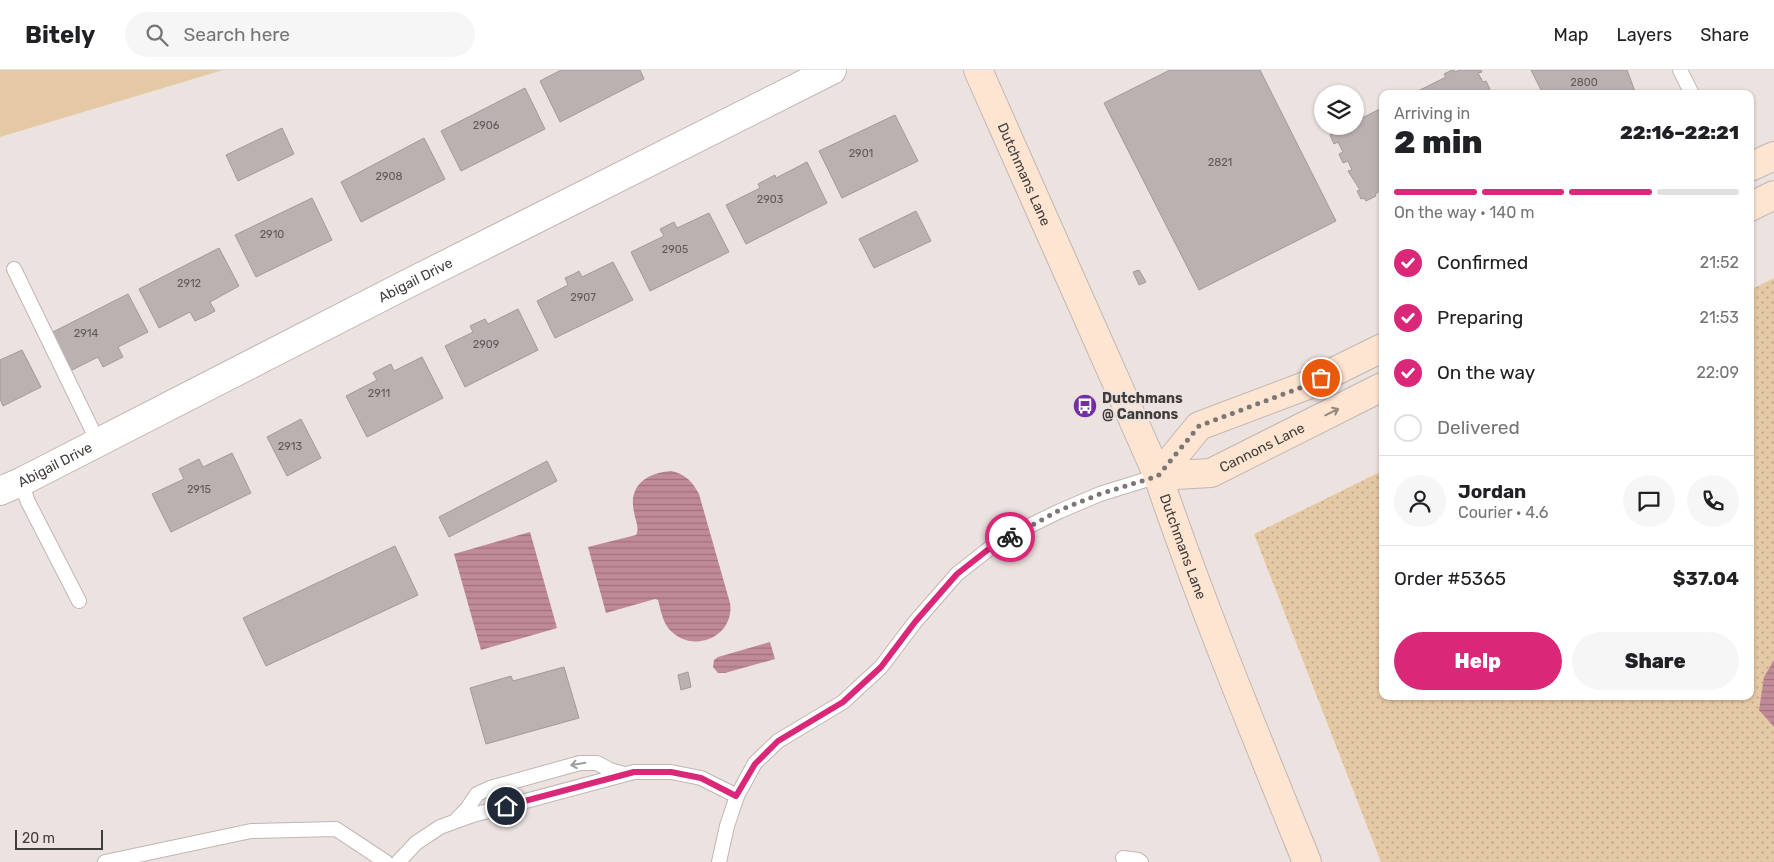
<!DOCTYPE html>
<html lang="en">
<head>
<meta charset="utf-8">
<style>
	:root { --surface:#fff; --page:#f6f6f6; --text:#202124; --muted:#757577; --line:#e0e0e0; --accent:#db2777 }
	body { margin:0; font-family:Rubik,sans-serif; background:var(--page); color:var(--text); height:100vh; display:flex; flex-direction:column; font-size:19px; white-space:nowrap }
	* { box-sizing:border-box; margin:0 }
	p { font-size:16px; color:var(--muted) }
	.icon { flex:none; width:28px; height:28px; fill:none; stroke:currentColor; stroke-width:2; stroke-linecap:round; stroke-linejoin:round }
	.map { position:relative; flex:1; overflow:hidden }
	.drawer { position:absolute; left:1379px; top:20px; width:375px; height:610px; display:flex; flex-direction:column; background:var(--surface); border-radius:10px; box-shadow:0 1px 4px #0004 }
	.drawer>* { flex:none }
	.tools { position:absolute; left:1314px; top:15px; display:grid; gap:10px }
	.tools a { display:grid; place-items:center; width:50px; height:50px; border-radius:50%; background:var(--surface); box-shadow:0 1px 4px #0004; font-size:25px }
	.scale { position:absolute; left:15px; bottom:12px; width:88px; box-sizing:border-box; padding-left:5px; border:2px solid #403c3a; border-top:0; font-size:14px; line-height:18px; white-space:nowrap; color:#403c3a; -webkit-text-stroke:4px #ece2df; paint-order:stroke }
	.pin { position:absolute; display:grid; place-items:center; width:42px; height:42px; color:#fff; margin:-21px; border:2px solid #fff; border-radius:50%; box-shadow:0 1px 5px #0007 }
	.courier { position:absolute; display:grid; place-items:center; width:50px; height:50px; margin:-25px; border:4px solid #db2777; border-radius:50%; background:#fff; color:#222; box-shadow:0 1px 6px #0007 }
	.summary em { font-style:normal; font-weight:800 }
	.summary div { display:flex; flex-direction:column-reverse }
	.summary { display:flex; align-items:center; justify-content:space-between; height:85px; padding:0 15px }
	h1 { font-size:32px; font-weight:800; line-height:38px }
	.bar { display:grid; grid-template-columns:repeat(4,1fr); gap:8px 5px; align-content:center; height:60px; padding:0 15px }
	.bar i { height:6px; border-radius:4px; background:var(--line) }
	.bar .on { background:var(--accent) }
	.bar p { grid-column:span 4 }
	.line { display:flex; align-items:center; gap:12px; padding:0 15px; border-top:1px solid var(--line) }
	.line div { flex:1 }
	.round { display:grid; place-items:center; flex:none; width:52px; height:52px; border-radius:26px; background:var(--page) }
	ol { padding:0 15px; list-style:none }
	li { display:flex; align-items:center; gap:15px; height:55px }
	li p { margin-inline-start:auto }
	li .icon { padding:5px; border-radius:50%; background:var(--accent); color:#fff; stroke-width:4 }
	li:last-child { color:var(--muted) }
	li i { width:28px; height:28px; border:2px solid var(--line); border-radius:50% }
	.cta { display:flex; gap:10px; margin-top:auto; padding:10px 15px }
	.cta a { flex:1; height:58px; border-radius:30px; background:var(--accent); color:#fff; font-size:20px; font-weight:800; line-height:58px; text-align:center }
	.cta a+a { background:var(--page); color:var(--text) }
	header { display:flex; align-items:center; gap:30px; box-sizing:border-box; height:70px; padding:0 25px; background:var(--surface); border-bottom:1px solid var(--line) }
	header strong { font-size:24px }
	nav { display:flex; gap:28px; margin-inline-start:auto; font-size:18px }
	.search { width:350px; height:45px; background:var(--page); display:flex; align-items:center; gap:12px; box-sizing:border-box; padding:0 18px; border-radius:28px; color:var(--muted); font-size:19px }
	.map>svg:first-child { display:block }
	.grass { fill:url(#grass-dots) }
	.garden { fill:#e5c9a4 }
	.water { fill:url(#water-rules) }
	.building { fill:#bbb1b1; stroke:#a39999 }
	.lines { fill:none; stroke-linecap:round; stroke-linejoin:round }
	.lane-casing { stroke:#c0b6b3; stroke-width:16 }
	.street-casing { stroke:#c0b6b3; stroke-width:30 }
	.secondary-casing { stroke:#c0b6b3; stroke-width:30 }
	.lane { stroke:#fff; stroke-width:14 }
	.street { stroke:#fff; stroke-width:28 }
	.secondary { stroke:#fee5d2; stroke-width:28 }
	.oneway { stroke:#96887e }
	.oneway2 { stroke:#a09e9c }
	.done { stroke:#7c7674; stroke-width:5; stroke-dasharray:0 9 }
	.route { stroke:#db2777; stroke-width:6 }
	.labels { text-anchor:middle; stroke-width:4.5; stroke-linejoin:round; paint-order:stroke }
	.number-label { font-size:11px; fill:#5f5958 }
	.street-label { font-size:14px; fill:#403c3a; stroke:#ece2df }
	.poi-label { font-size:14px; font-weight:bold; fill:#403c3a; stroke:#ece2df; text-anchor:start }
</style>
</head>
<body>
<header>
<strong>Bitely</strong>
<div class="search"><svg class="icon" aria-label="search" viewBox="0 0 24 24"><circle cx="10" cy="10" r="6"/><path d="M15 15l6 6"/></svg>Search here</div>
<nav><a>Map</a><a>Layers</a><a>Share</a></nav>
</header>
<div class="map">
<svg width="1774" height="792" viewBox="0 0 1774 792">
	<defs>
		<pattern id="grass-dots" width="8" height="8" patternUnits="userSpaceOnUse" patternTransform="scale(1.25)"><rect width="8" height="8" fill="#e5c9a4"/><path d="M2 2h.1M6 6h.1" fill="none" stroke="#bba487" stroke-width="1.8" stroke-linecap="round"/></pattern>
		<pattern id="water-rules" width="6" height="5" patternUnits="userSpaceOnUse" patternTransform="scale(1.25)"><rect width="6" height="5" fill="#c18a98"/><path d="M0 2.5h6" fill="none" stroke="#9e727d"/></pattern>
	</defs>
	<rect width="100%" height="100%" fill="#ece2df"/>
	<path class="grass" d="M1774,208V792H1381L1254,464L1382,401V626H1750V220Z"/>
	<path class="garden" d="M0,0H223L0,67Z"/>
	<g class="water">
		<path d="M671,401C685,404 692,411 699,424L730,533C735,565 696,584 672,562C663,555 661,541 658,530L655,529L606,543L588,477L636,465C640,458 635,450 634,442C628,415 647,403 671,401Z"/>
		<path d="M530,462L557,558L481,580L454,484Z"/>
		<path d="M770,572L775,589L725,603H718L713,597L714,590L718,587Z"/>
		<path d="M1774,590V657L1759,640L1764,607Z"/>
	</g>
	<g class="building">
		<path d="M561,0H640L644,9L560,52L540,11Z"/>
		<path d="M1170,0H1260L1336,151L1199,220L1104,33Z"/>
		<path d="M1452,0H1454L1455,2L1460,0H1481L1482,2L1478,3L1483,12L1486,11L1490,19L1486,21L1488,24H1412L1446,7L1444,4Z"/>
		<path d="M1531,0H1627L1636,24H1543Z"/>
		<path d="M525,18L545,59L461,101L441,61Z"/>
		<path d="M1382,38V120L1375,124L1376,126L1366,131L1364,128L1361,129L1357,121L1360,120L1348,101L1352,100L1348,91L1343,93L1339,84L1343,82L1338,72L1334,74L1330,65L1333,63L1332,60L1340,56H1342L1343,59L1350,56H1355V48L1360,45L1362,48Z"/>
		<path d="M895,45L918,91L842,128L819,81Z"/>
		<path d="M282,58L294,84L238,111L226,85Z"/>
		<path d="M424,68L445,109L361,152L341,112Z"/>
		<path d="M807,92L827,133L746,174L726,135L760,118L758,114L775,105L776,108Z"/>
		<path d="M312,128L332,170L256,207L235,165Z"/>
		<path d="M916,141L931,171L874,198L859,169Z"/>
		<path d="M709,143L729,182L650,221L631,182L664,166L660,159L674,152L677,158Z"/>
		<path d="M219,178L239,216L210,232L215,241L206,246L195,251L190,242L159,258L139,219Z"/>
		<path d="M613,192L633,230L555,268L537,231L568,215L565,208L574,204L579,201L582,207Z"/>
		<path d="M1139,200L1146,212L1139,215L1133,202Z"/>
		<path d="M128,224L148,262L118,277L123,287L103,297L98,287L68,302L49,264Z"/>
		<path d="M518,239L538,280L465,317L445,276L473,262L470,256L474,254L485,249L488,254Z"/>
		<path d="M22,280L41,317L3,336L0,329V290Z"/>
		<path d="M422,287L443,328L367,367L346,326L377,310L373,303L391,294L394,301Z"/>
		<path d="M301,349L321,388L287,406L267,367Z"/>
		<path d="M232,383L251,423L171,462L152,424L184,409L179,399L199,389L203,397Z"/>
		<path d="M547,391L557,411L449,467L439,447Z"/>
		<path d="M395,476L418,525L266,596L243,548Z"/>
		<path d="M564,597L579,648L486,674L470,618L511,606L513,611Z"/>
		<path d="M688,602L691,617L681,620L678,605Z"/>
	</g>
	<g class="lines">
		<g class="lane-casing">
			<g id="lane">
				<path d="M1680,0L1692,24"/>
				<path d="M14,199L98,372"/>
				<path d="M21,412L28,432L79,531"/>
				<path d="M457,749L467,739L477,724L490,718L580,693H597L610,700L624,704"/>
				<path d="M1123,788L1138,790L1141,792"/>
				<path d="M105,792L251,761L336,759L386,792"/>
				<path d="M398,792L416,773L440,757L473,745L634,702H671L701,708L737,726"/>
				<path d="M719,792L727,756L737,726L755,693L778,671L843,632L881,597L915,552L957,504L990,478L1025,458L1060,441L1100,424L1158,406"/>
			</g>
		</g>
		<g class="street-casing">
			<g id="street">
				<path id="s1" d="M0,421L21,412L405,215L832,0"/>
			</g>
		</g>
		<g class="secondary-casing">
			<g id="secondary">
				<path id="s2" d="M978,0L1158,406C1202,536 1255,664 1307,792"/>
				<path d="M1750,97L1774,86"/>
				<path d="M1750,137L1774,125"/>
				<path d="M1158,406L1199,356L1305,316L1382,278"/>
				<path id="s3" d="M1158,406L1211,403L1382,317"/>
			</g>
		</g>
		<use href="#lane" class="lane"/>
		<use href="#street" class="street"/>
		<use href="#secondary" class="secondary"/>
	</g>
	<defs><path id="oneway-shaft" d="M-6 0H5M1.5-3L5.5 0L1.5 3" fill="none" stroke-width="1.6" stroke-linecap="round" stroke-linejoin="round" transform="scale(1.25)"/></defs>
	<use class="oneway" href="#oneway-shaft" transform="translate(1332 342) rotate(-26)"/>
	<use class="oneway2" href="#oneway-shaft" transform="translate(578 694) rotate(170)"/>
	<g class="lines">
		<path class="done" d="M1010,467L1060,440L1100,424L1158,406L1199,356L1305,316L1321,308"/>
		<path class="route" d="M506,736L634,702H671L701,708L736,726L755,694L778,671L843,632L881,597L915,552L957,504L990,478L1010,467"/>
	</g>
	<defs>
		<g id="bus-disc" transform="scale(1.25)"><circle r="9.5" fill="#722ea2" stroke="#ece2df"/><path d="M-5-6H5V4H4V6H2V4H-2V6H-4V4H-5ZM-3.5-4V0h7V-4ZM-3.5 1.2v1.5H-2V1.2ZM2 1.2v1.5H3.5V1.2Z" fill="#fff"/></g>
	</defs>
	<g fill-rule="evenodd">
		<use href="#bus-disc" x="1085" y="336"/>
	</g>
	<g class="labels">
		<g class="number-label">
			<text x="1584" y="16">2800</text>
			<text x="486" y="59">2906</text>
			<text x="861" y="87">2901</text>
			<text x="1220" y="96">2821</text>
			<text x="389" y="110">2908</text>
			<text x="770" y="133">2903</text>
			<text x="272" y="168">2910</text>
			<text x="675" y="183">2905</text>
			<text x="189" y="217">2912</text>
			<text x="583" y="231">2907</text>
			<text x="86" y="267">2914</text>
			<text x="486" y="278">2909</text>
			<text x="379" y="327">2911</text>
			<text x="290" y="380">2913</text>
			<text x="199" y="423">2915</text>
		</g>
		<g class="street-label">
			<text dy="5" stroke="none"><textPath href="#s2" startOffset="114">Dutchmans Lane</textPath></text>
			<text dy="5" stroke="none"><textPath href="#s1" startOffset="466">Abigail Drive</textPath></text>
			<text dy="5" stroke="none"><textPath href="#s3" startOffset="110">Cannons Lane</textPath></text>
			<text dy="5" stroke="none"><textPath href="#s1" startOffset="61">Abigail Drive</textPath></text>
			<text dy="5" stroke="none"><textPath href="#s2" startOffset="519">Dutchmans Lane</textPath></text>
		</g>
		<g class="poi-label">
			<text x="1102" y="333">Dutchmans<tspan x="1102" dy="16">@ Cannons</tspan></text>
		</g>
	</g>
</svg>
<div class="tools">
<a><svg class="icon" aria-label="layers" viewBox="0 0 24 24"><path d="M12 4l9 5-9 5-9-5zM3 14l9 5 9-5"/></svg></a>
</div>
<div class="scale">20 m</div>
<div class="pin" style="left:1321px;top:308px;background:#ea580c"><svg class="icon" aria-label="bag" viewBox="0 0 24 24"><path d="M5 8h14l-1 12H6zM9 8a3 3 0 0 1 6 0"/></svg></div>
<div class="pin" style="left:506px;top:736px;background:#1f2937"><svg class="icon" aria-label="home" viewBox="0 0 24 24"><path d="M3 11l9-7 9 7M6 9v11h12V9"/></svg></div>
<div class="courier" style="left:1010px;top:467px"><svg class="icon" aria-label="bike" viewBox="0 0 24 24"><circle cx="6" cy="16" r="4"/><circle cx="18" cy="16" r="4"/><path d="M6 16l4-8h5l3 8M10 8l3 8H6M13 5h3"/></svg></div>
<section class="drawer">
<div class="summary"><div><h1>2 min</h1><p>Arriving in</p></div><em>22:16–22:21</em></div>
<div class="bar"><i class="on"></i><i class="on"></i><i class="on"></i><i></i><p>On the way · 140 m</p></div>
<ol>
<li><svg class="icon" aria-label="check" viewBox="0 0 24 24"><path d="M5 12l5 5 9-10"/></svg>Confirmed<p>21:52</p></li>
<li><svg class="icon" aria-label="check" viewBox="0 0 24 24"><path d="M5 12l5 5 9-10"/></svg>Preparing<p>21:53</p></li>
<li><svg class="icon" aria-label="check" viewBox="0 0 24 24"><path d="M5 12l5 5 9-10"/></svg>On the way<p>22:09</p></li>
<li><i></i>Delivered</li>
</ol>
<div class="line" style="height:90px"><a class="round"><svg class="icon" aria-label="person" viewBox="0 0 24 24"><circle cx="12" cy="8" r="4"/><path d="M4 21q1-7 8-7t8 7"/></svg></a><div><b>Jordan</b><p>Courier · 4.6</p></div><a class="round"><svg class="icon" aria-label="chat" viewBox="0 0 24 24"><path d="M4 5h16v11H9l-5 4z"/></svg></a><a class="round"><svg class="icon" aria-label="phone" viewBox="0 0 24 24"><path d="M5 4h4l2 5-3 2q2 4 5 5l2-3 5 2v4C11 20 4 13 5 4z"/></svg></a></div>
<div class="line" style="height:65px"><div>Order #5365</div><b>$37.04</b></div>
<div class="cta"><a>Help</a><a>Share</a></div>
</section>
</div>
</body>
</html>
